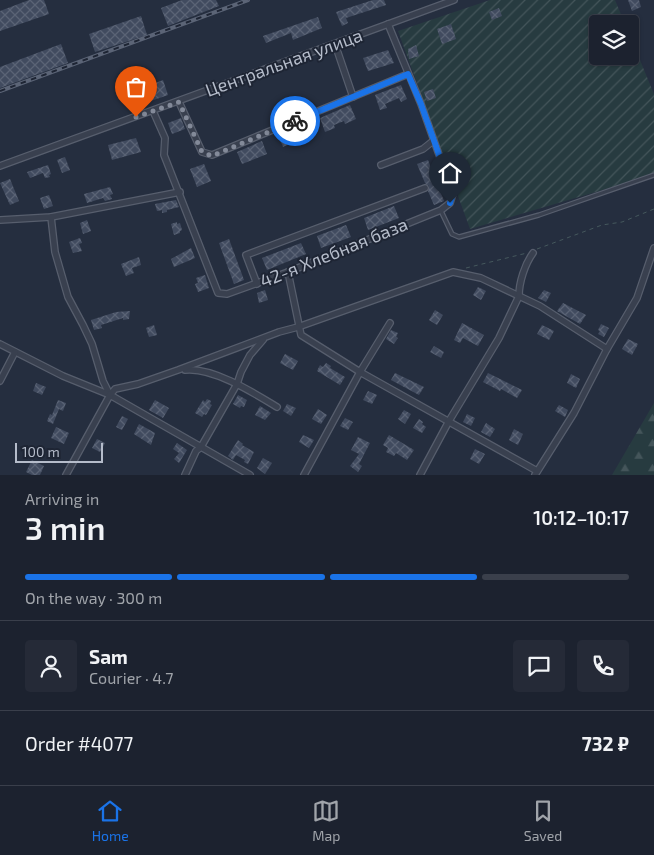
<!DOCTYPE html>
<html lang="en">
<head>
<meta charset="utf-8">
<style>
	:root { --surface:#1c222f; --page:#252a37; --text:#f1f3f6; --muted:#a0a4aa; --line:#3a3f4b; --accent:#1a73e8 }
	body { margin:0; font-family:"Exo 2",sans-serif; background:var(--page); color:var(--text); height:100vh; display:flex; flex-direction:column; font-size:19px; white-space:nowrap }
	* { box-sizing:border-box; margin:0 }
	p { font-size:16px; color:var(--muted) }
	.icon { flex:none; width:28px; height:28px; fill:none; stroke:currentColor; stroke-width:2; stroke-linecap:round; stroke-linejoin:round }
	.map { position:relative; height:475px; overflow:hidden }
	.sheet { display:flex; flex-direction:column; background:var(--surface); flex:1 }
	.sheet>* { flex:none }
	.buttons { position:absolute; left:589px; top:15px; display:grid; gap:10px }
	.buttons a { display:grid; place-items:center; width:50px; height:50px; border-radius:5px; background:var(--surface); box-shadow:0 1px 4px #0004,0 0 0 1px var(--line); font-size:25px }
	.scale { position:absolute; left:15px; bottom:12px; width:88px; box-sizing:border-box; padding-left:5px; border:2px solid #b5bcca; border-top:0; font-size:14px; line-height:18px; white-space:nowrap; color:#b5bcca; -webkit-text-stroke:4px #1e2534; paint-order:stroke }
	.pin { position:absolute; display:grid; place-items:center; width:42px; height:42px; color:#fff; margin:-51px -21px; border-radius:50% 50% 50% 0; rotate:-45deg; box-shadow:0 0 5px #0007 }
	.pin .icon { rotate:45deg }
	.courier { position:absolute; display:grid; place-items:center; width:50px; height:50px; margin:-25px; border:4px solid #1a73e8; border-radius:50%; background:#fff; color:#222; box-shadow:0 1px 6px #0007 }
	.head em { font-style:normal; font-weight:600 }
	.head div { display:flex; flex-direction:column-reverse }
	.head { display:flex; align-items:center; justify-content:space-between; height:85px; padding:0 25px }
	h1 { font-size:32px; font-weight:600; line-height:38px }
	.bar { display:grid; grid-template-columns:repeat(4,1fr); gap:8px 5px; align-content:center; height:60px; padding:0 25px }
	.bar i { height:6px; border-radius:4px; background:var(--line) }
	.bar .active { background:var(--accent) }
	.bar p { grid-column:span 4 }
	.line { display:flex; align-items:center; gap:12px; padding:0 25px; border-top:1px solid var(--line) }
	.line div { flex:1 }
	.round { display:grid; place-items:center; flex:none; width:52px; height:52px; border-radius:5px; background:var(--page) }
	.menu { display:flex; justify-content:space-around; align-items:center; height:70px; border-top:1px solid var(--line); background:var(--surface); font-size:14px; color:var(--muted) }
	.menu a { display:grid; justify-items:center; gap:2px }
	.menu .active { color:var(--accent) }
	.map>svg:first-child { display:block }
	.forest { fill:url(#forest-firs) }
	.garden { fill:url(#garden-furrows) }
	.building { fill:url(#building-cross-hatch) }
	.lines { fill:none; stroke-linecap:round; stroke-linejoin:round }
	.service-casing { stroke:#575e6d; stroke-width:5.5 }
	.minor-casing { stroke:#575e6d; stroke-width:8 }
	.path { stroke:#45585d; stroke-width:1; stroke-dasharray:4 4; stroke-linecap:butt }
	.service { stroke:#39404f; stroke-width:3 }
	.minor { stroke:#39404f; stroke-width:5.5 }
	.rail-casing { stroke:#5b6476; stroke-width:4 }
	.rail { stroke:#1e2534; stroke-width:2; stroke-dasharray:5.5; stroke-linecap:butt }
	.done { stroke:#838a99; stroke-width:5; stroke-dasharray:0 9 }
	.route { stroke:#1a73e8; stroke-width:6 }
	.labels { text-anchor:middle; stroke-width:4; stroke-linejoin:round; paint-order:stroke }
	.street-label { font-size:18px; fill:#b5bcca; stroke:#1e2534 }
</style>
</head>
<body>
<div class="map">
<svg width="654" height="475" viewBox="0 0 654 475">
	<defs>
		<pattern id="forest-firs" width="22" height="20" patternUnits="userSpaceOnUse" patternTransform="scale(1.25)"><rect width="22" height="20" fill="#273b40"/><path d="M5 1l3.5 6h-7zM16 11l3.5 6h-7z" fill="#44555a"/></pattern>
		<pattern id="garden-furrows" width="10" height="10" patternUnits="userSpaceOnUse" patternTransform="scale(1.25)"><rect width="10" height="10" fill="#273b40"/><path d="M-1 1l2-2M0 10L10 0M9 11l2-2" fill="none" stroke="#44555a"/></pattern>
		<pattern id="building-cross-hatch" width="8" height="8" patternUnits="userSpaceOnUse" patternTransform="scale(1.25)"><rect width="8" height="8" fill="#414b5f"/><path d="M0 0l8 8M0 8l8-8" fill="none" stroke="#5a6375"/></pattern>
	</defs>
	<rect width="100%" height="100%" fill="#252e3f"/>
	<path class="forest" d="M654,403V475H612Z"/>
	<path class="garden" d="M490,0H615L625,24H598V56H630V36L654,94V175L470,229L398,31Z"/>
	<g class="building">
		<path d="M29,0H44L49,14L0,31V11Z"/>
		<path d="M182,0H216L219,6L168,26L161,8Z"/>
		<path d="M373,0H384L386,5L346,18L348,23L342,26L336,12Z"/>
		<path d="M628,0H639L641,7L632,11Z"/>
		<path d="M499,8L502,16L492,20L489,12Z"/>
		<path d="M141,16L147,35L95,52L89,34Z"/>
		<path d="M318,17L322,28L293,40L291,33L266,43L263,36Z"/>
		<path d="M451,24L456,39L442,44L437,29Z"/>
		<path d="M61,44L68,63L0,88V67Z"/>
		<path d="M416,45L419,56L409,59L408,49Z"/>
		<path d="M388,50L394,63L368,71L363,58Z"/>
		<path d="M163,80L168,95L148,102L143,88Z"/>
		<path d="M401,85L407,99L401,102L399,98L385,104L387,108L380,110L375,95Z"/>
		<path d="M433,89L436,98L427,101L424,92Z"/>
		<path d="M350,105L356,119L345,124L344,121L334,125L335,128L325,132L320,118Z"/>
		<path d="M181,118L185,129L172,134L168,123Z"/>
		<path d="M305,123L310,135L283,147L278,135Z"/>
		<path d="M136,138L141,152L112,160L108,145Z"/>
		<path d="M262,141L267,154L242,164L237,152Z"/>
		<path d="M65,157L70,170L62,173L57,160Z"/>
		<path d="M428,160L444,201L434,205L428,191L429,186L425,183L417,164Z"/>
		<path d="M204,164L211,181L197,187L190,169Z"/>
		<path d="M48,165L51,174L49,175L50,177L45,178L43,173L30,178L27,172Z"/>
		<path d="M10,179L19,201L10,205L0,183Z"/>
		<path d="M110,187L113,194L110,195L112,199L105,201L103,198L87,203L84,194Z"/>
		<path d="M49,195L53,206L44,209L40,198Z"/>
		<path d="M176,200L179,207L167,210V212L162,213V210L157,211L155,204Z"/>
		<path d="M394,206L399,218L368,230L364,218Z"/>
		<path d="M87,220L91,231L83,234L80,223Z"/>
		<path d="M177,222V224L180,223L182,230L180,231V233L174,235L171,224Z"/>
		<path d="M346,225L351,237L321,248L317,236Z"/>
		<path d="M80,238L82,243L79,244L82,251L73,253L69,242Z"/>
		<path d="M229,239L244,280L234,284L219,243Z"/>
		<path d="M301,243L306,254L267,270L262,258Z"/>
		<path d="M191,248L195,258L174,267L171,259Z"/>
		<path d="M139,257L141,265L132,268L134,273L126,276L121,264Z"/>
		<path d="M205,275L209,288L198,292L195,284L198,283L196,278Z"/>
		<path d="M478,287L486,291L481,300L473,295Z"/>
		<path d="M265,290L268,300L259,303L257,293Z"/>
		<path d="M544,290L551,293L546,302L538,298Z"/>
		<path d="M563,303L586,315L580,324L557,311Z"/>
		<path d="M435,310L443,315L437,325L429,320Z"/>
		<path d="M130,311L129,319L123,320V318L101,325L102,328L94,330L91,320L116,312Z"/>
		<path d="M462,323L484,335L478,346L463,338L460,343L454,340Z"/>
		<path d="M601,324L609,328L604,337L598,334L600,331L598,330Z"/>
		<path d="M154,325L157,335L149,337L146,328Z"/>
		<path d="M542,325L554,331L549,340L537,334Z"/>
		<path d="M391,330L398,333L396,337L398,338L394,344L386,339Z"/>
		<path d="M628,339L638,344L632,355L622,349Z"/>
		<path d="M434,346L444,352L441,358L430,352Z"/>
		<path d="M285,354L298,361L293,370L280,363Z"/>
		<path d="M326,363L331,366L330,368L345,377L340,385L317,371L320,365L323,367Z"/>
		<path d="M395,373L424,387L419,395L391,380Z"/>
		<path d="M488,373L522,390L517,398L501,389L500,391L483,382Z"/>
		<path d="M571,374L580,379L576,388L567,383Z"/>
		<path d="M36,383L46,387L42,395L33,391Z"/>
		<path d="M368,391L377,395L372,404L363,400Z"/>
		<path d="M238,395L247,400L244,407L241,406L240,408L233,404Z"/>
		<path d="M207,399L211,401L210,404L212,405L206,415L204,414L202,417L195,413L203,400L205,402Z"/>
		<path d="M58,400L66,403L63,411L59,409L53,424L47,421L50,414L52,415Z"/>
		<path d="M155,400L169,408L163,418L149,410Z"/>
		<path d="M287,404L296,408L291,416L283,411Z"/>
		<path d="M559,405L568,410L565,417L555,411Z"/>
		<path d="M260,406L271,413L265,420L255,415Z"/>
		<path d="M318,409L327,415L321,424L312,419Z"/>
		<path d="M404,410L411,414L405,424L398,419Z"/>
		<path d="M467,414L475,418L471,426L463,422Z"/>
		<path d="M122,416L128,419L122,430L116,427Z"/>
		<path d="M345,418L353,422L348,430L340,426Z"/>
		<path d="M419,419L423,422L422,424L426,427L422,433L413,428Z"/>
		<path d="M486,423L495,429L490,437L481,432Z"/>
		<path d="M139,424L155,433L151,445L134,434Z"/>
		<path d="M56,427L69,433L64,444L51,438Z"/>
		<path d="M514,429L523,434L518,445L509,440Z"/>
		<path d="M303,435L314,440L309,448L299,442Z"/>
		<path d="M389,435L414,450L407,460L396,453L394,456L386,452L388,448L383,445Z"/>
		<path d="M358,437L370,443L359,464L362,466L358,472L350,466L359,454L351,450Z"/>
		<path d="M97,439L105,443L100,452L92,448Z"/>
		<path d="M238,440L243,444L242,445L254,452L248,464L244,462L245,460L236,455L233,460L228,456Z"/>
		<path d="M177,443L187,450L179,463L174,459L179,453L173,449Z"/>
		<path d="M475,449L485,454L479,464L470,459Z"/>
		<path d="M263,458L272,463L265,474L257,468Z"/>
		<path d="M32,460L44,466L40,475H32L26,472Z"/>
	</g>
	<g class="lines">
		<g class="service-casing">
			<path id="service" d="M441,211L452,234L459,237L539,215L654,175"/>
		</g>
		<g class="minor-casing">
			<g id="minor">
				<path d="M335,44L353,97"/>
				<path d="M179,102L202,152L212,155L408,74"/>
				<path d="M153,111L165,138L164,155L218,293L227,294L288,272L441,210L450,203L453,194L421,104L388,24"/>
				<path d="M381,165L423,149L433,141"/>
				<path d="M0,166L454,0"/>
				<path d="M51,217L55,252L68,297L83,325L92,344L103,381L110,395"/>
				<path d="M0,220L51,217L180,192"/>
				<path d="M288,272L301,335L360,372L537,471"/>
				<path d="M257,284L246,255L425,188"/>
				<path d="M0,344L63,376L110,395L250,475"/>
				<path d="M185,370C213,367 254,393 277,407"/>
				<path d="M0,381L15,352"/>
				<path d="M66,475L110,395L115,389L138,384L178,370L279,332L298,327L453,272L481,278L540,306L607,349"/>
				<path d="M185,475L196,451L201,447L237,384L241,372L250,355L263,340"/>
				<path d="M304,475L360,372L390,323"/>
				<path d="M420,475L449,421L499,338L519,296C519,282 525,264 533,253"/>
				<path d="M535,475L574,413L607,349L637,298L654,248"/>
			</g>
		</g>
		<g class="path">
			<path d="M537,249L602,225L622,222L654,209"/>
			<path d="M466,268L527,253"/>
		</g>
		<use href="#service" class="service"/>
		<use href="#minor" class="minor"/>
		<g class="rail-casing">
			<path id="rail" d="M0,91L248,0"/>
		</g>
		<use href="#rail" class="rail"/>
	</g>
	<g class="lines">
		<path class="done" d="M136,117L179,102L202,152L212,156L295,121"/>
		<path class="route" d="M295,121L408,74L421,104L453,194L450,203"/>
	</g>
	<g class="labels">
		<g class="street-label">
			<text transform="translate(284 63) rotate(-20)" y="6">Центральная улица</text>
			<text transform="translate(334 253) rotate(-22)" y="6">42-я Хлебная база</text>
		</g>
	</g>
</svg>
<div class="buttons">
<a><svg class="icon" aria-label="layers" viewBox="0 0 24 24"><path d="M12 4l9 5-9 5-9-5zM3 14l9 5 9-5"/></svg></a>
</div>
<div class="scale">100 m</div>
<div class="pin" style="left:136px;top:117px;background:#ea580c"><svg class="icon" aria-label="bag" viewBox="0 0 24 24"><path d="M5 8h14l-1 12H6zM9 8a3 3 0 0 1 6 0"/></svg></div>
<div class="pin" style="left:450px;top:203px;background:#1f2937"><svg class="icon" aria-label="home" viewBox="0 0 24 24"><path d="M3 11l9-7 9 7M6 9v11h12V9"/></svg></div>
<div class="courier" style="left:295px;top:121px"><svg class="icon" aria-label="bike" viewBox="0 0 24 24"><circle cx="6" cy="16" r="4"/><circle cx="18" cy="16" r="4"/><path d="M6 16l4-8h5l3 8M10 8l3 8H6M13 5h3"/></svg></div>
</div>
<section class="sheet">
<div class="head"><div><h1>3 min</h1><p>Arriving in</p></div><em>10:12–10:17</em></div>
<div class="bar"><i class="active"></i><i class="active"></i><i class="active"></i><i></i><p>On the way · 300 m</p></div>
<div class="line" style="height:90px"><a class="round"><svg class="icon" aria-label="person" viewBox="0 0 24 24"><circle cx="12" cy="8" r="4"/><path d="M4 21q1-7 8-7t8 7"/></svg></a><div><b>Sam</b><p>Courier · 4.7</p></div><a class="round"><svg class="icon" aria-label="chat" viewBox="0 0 24 24"><path d="M4 5h16v11H9l-5 4z"/></svg></a><a class="round"><svg class="icon" aria-label="phone" viewBox="0 0 24 24"><path d="M5 4h4l2 5-3 2q2 4 5 5l2-3 5 2v4C11 20 4 13 5 4z"/></svg></a></div>
<div class="line" style="height:65px"><div>Order #4077</div><b>732 ₽</b></div>
</section>
<nav class="menu">
<a class="active"><svg class="icon" aria-label="home" viewBox="0 0 24 24"><path d="M3 11l9-7 9 7M6 9v11h12V9"/></svg>Home</a>
<a><svg class="icon" aria-label="map" viewBox="0 0 24 24"><path d="M3 6l6-2 6 2 6-2v14l-6 2-6-2-6 2zM9 4v14M15 6v14"/></svg>Map</a>
<a><svg class="icon" aria-label="saved" viewBox="0 0 24 24"><path d="M7 4h10v16l-5-4-5 4z"/></svg>Saved</a>
</nav>
</body>
</html>
